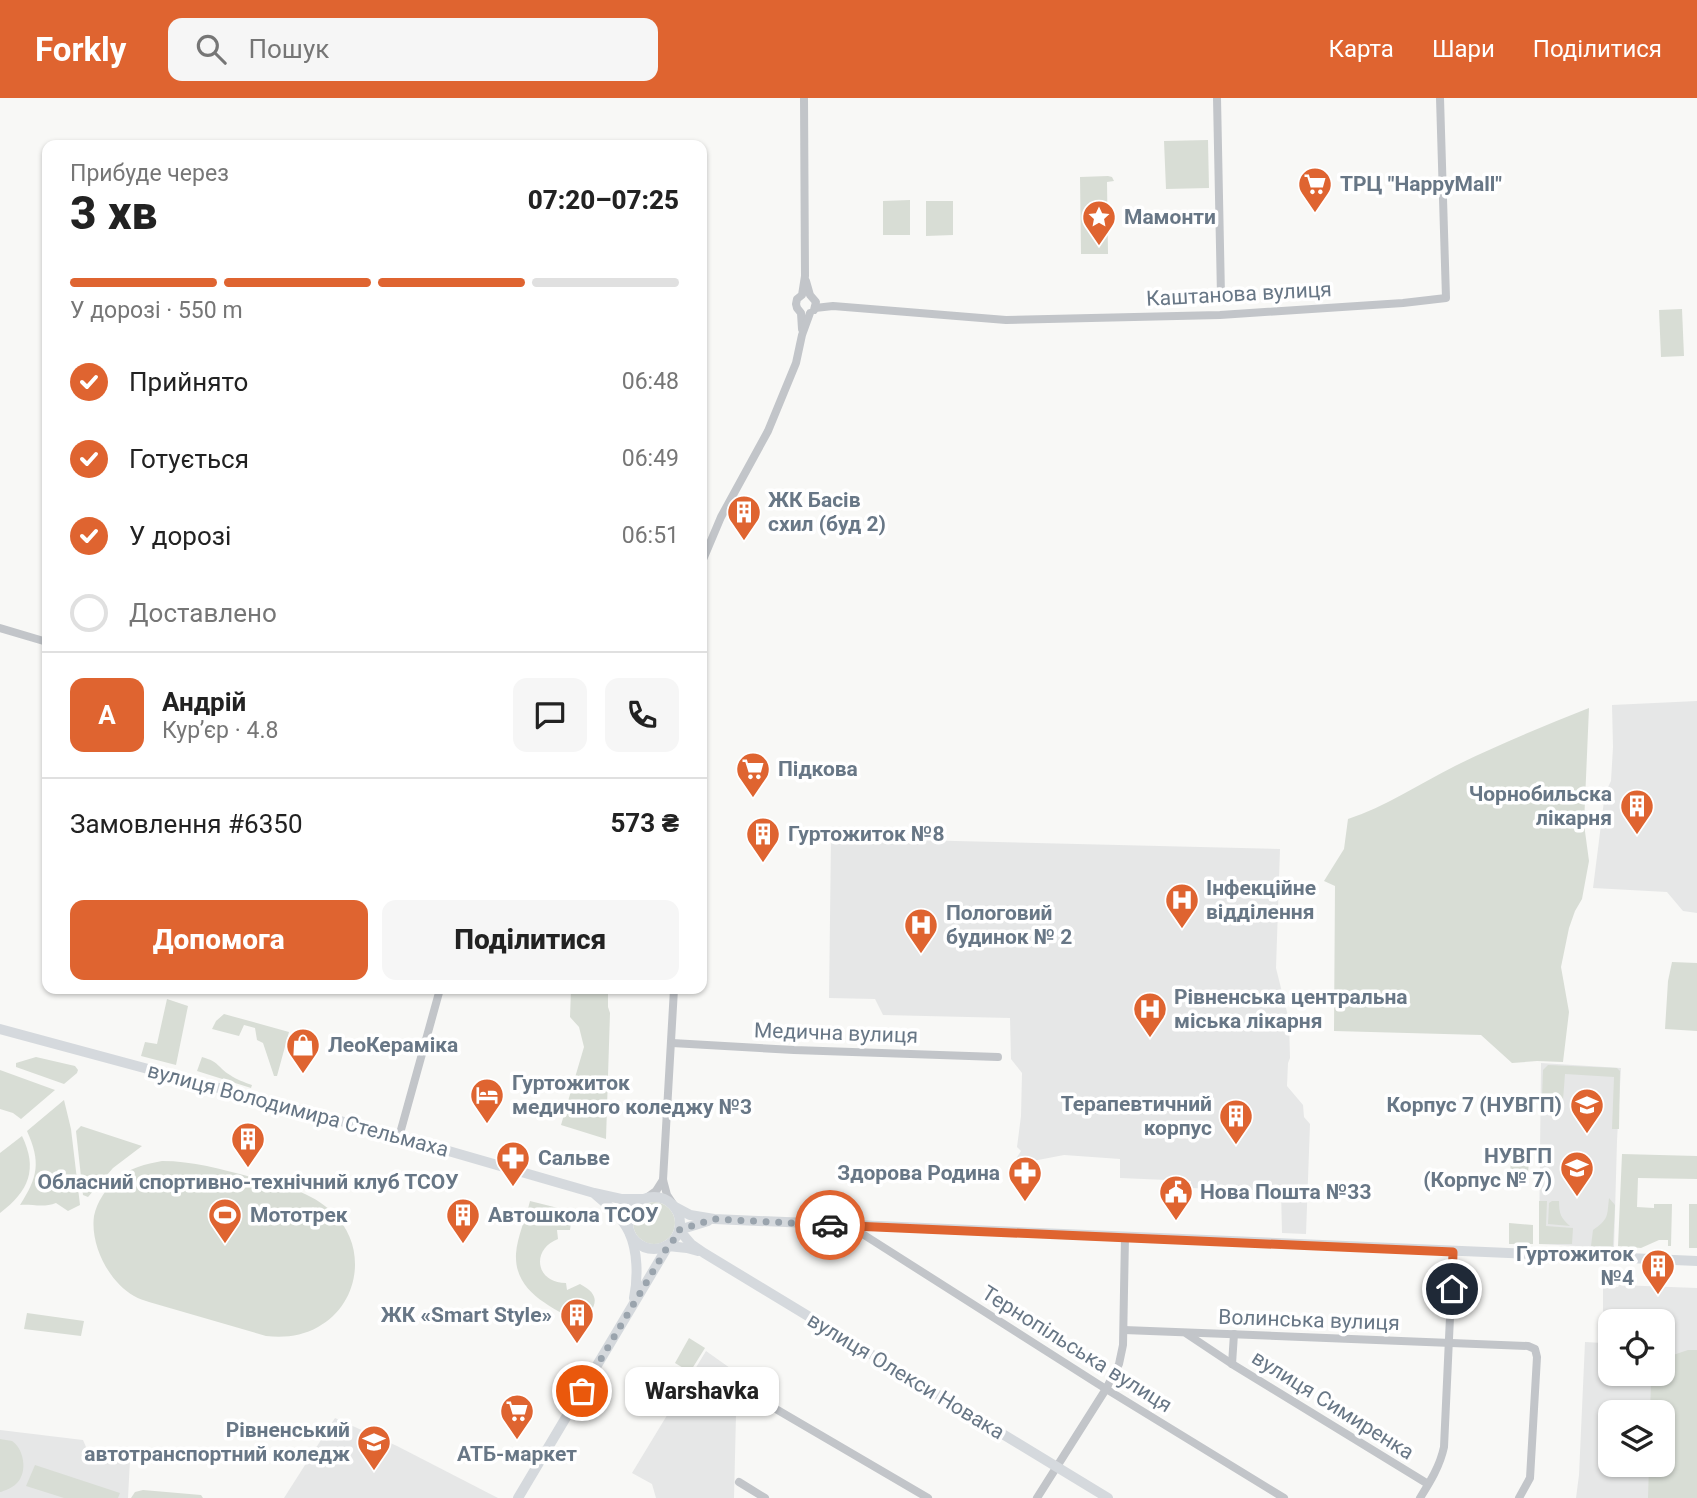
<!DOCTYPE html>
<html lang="uk">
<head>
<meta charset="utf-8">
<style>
	:root { --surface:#fff; --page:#f6f6f6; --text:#222; --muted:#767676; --line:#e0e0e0; --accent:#df6430 }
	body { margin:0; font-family:Roboto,sans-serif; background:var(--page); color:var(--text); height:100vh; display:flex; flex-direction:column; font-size:26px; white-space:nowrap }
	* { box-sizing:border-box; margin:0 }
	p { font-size:23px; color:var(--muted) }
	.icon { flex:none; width:38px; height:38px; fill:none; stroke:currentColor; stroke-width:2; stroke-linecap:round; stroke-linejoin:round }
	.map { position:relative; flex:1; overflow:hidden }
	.side { position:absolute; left:42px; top:42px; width:665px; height:854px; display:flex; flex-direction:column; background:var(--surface); border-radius:14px; box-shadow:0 2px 5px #0004 }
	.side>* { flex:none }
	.controls { position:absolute; left:1598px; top:1211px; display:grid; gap:14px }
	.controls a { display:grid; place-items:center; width:77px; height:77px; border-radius:14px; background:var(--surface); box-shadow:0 2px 5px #0004; font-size:35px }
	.pin { position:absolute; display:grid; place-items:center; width:60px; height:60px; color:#fff; margin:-30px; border:4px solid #fff; border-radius:50%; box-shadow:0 2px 7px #0007 }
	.courier { position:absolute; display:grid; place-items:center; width:70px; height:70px; margin:-35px; border:5px solid #df6430; border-radius:50%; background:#fff; color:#222; box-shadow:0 2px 9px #0007 }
	.bubble { position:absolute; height:49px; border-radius:14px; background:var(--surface); box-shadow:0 2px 5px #0004; font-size:23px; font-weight:800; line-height:49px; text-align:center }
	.head em { font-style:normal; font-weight:800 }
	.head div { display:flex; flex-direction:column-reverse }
	.head { display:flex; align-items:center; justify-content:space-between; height:119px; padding:0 28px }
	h1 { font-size:46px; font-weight:800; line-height:52px }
	.bar { display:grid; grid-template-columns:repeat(4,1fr); gap:10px 7px; align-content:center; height:84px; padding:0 28px }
	.bar i { height:9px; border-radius:5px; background:var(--line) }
	.bar .on { background:var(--accent) }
	.bar p { grid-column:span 4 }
	.line { display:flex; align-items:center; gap:18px; padding:0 28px; border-top:2px solid var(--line) }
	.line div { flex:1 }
	.round { display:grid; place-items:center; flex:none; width:74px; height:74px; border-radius:14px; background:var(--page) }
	ol { padding:0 28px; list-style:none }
	li { display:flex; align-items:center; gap:21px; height:77px }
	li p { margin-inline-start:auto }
	li .icon { padding:7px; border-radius:50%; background:var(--accent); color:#fff; stroke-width:4 }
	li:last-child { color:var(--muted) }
	li i { width:38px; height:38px; border:4px solid var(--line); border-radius:50% }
	.primary-button { display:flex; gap:14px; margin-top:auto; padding:14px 28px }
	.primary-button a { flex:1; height:80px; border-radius:14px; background:var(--accent); color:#fff; font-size:28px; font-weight:800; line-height:80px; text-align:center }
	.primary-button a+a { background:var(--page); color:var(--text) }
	header { display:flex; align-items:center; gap:42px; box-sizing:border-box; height:98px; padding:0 35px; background:var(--accent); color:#fff }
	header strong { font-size:33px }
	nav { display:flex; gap:38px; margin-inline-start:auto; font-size:24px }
	.search { width:490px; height:63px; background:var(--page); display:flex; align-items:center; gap:18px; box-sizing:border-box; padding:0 24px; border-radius:14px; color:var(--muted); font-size:26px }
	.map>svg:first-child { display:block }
	.built { fill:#e6e7e7; fill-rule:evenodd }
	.green { fill:#d8ddd5 }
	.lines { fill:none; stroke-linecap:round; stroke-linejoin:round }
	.minor { stroke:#c2c5c9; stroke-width:8 }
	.secondary { stroke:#d5d9dd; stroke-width:10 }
	.done { stroke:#9aa4ad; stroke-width:7; stroke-dasharray:0 12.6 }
	.route { stroke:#df6430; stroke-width:9 }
	.labels { text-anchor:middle; stroke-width:7; stroke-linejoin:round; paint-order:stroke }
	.poi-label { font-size:21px; font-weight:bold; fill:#687786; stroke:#fff; text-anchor:start }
	.street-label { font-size:21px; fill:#687786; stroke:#fff }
</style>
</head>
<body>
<header>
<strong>Forkly</strong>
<div class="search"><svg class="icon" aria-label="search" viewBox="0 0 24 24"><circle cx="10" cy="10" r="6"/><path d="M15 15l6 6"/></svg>Пошук</div>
<nav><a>Карта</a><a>Шари</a><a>Поділитися</a></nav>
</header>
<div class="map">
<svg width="1697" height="1400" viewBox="0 0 1697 1400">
	<rect width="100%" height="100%" fill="#f8f8f6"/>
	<g class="built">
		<path d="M1697,603V815L1683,813L1667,794L1593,790L1605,695L1611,683L1613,649L1612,607Z"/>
		<path d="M831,740L1280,751L1276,870L1289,922L1290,960L1288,965L1287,988L1303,1007L1304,1019L1310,1026L1306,1136L1282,1135L1281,1093L1191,1090V1083L1120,1080V1061L1064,1057L1012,1067L1021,1053L1017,1049L1021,1018L1022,975L1011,961L1010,920L883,917L875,901L829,900Z"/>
		<path d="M1541,965L1621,970L1617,1043L1614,1150L1539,1146Z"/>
		<path d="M1619,1187L1697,1190V1400H1576L1579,1377L1585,1244L1603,1245V1189H1618ZM1610,1223H1662V1276H1610ZM1610,1314H1662V1367H1610Z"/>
		<path d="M706,1253L737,1275L734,1400H656L652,1386L632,1375Z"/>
		<path d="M335,1320L397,1348L498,1400H284Z"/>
		<path d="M0,1332L83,1342L89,1356L130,1362L128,1400H0Z"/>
	</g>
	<g class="green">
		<path d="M1208,42L1209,90L1166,91L1164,43Z"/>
		<path d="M1108,78L1112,79L1114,83L1107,84L1108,156H1081L1080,79Z"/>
		<path d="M910,102V137H883V103Z"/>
		<path d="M926,103H953V137L926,138Z"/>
		<path d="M1682,211L1684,258L1661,259L1659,212Z"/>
		<path d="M1589,610L1584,726L1589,763L1582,801L1575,813L1569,830L1561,869L1569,914L1563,964L1537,963L1512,965L1481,937L1334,933L1335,788L1324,783L1344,751L1348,721C1385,709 1419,686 1455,668C1499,646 1544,628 1589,610Z"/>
		<path d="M1672,864L1697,865V933L1665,931L1668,883Z"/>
		<path d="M571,891H608V909L610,915L606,1041L561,1027L584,949L579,929L570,919Z"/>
		<path d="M167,901L188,908L176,967L141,958L145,944L157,946Z"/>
		<path d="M224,916L289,934L277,978H274L263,945L257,942L255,930L244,927L239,938L212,931L216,923Z"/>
		<path d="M36,959L75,968L78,972L77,975L64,986L16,969V965Z"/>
		<path d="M202,959C220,964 217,969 230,977C237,982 244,984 252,987L251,990L197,973Z"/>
		<path d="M1548,967L1617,970L1620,973L1619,1031H1612L1614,979L1565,976L1563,1002L1542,1000L1543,972Z"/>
		<path d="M0,972L55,992L21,1021L13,1015L0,1011Z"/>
		<path d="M64,1002L71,1031L80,1107L68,1113L56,1105C44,1110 32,1106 20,1107C38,1079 41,1064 27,1033Z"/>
		<path d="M81,1028L142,1048L113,1070L88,1099L83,1097L76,1033Z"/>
		<path d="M22,1038C38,1071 29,1093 0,1115V1055Z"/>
		<path d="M1622,1056L1697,1058V1081L1638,1080L1637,1109L1654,1110V1106H1672L1671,1148H1668V1142H1659L1641,1150L1618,1148Z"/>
		<path d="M1511,1060H1529L1528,1077L1510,1076Z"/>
		<path d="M162,1063C193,1063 221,1071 251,1079C280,1087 311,1093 333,1115C368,1148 360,1206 318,1229C302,1238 285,1240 266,1238L149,1204C144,1202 139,1201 134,1198C109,1184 90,1147 94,1118C97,1104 106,1090 117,1081C129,1070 146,1066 162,1063Z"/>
		<path d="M1609,1100L1615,1107L1613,1147L1612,1149L1591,1148L1593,1132C1609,1121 1607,1118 1609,1100Z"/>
		<path d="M530,1103L562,1111L570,1118L571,1125L570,1132H557L558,1141C531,1151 535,1185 566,1185L567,1192L580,1186C604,1199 594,1208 583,1227C555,1210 514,1196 516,1156C517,1139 526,1120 530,1103Z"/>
		<path d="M1539,1103H1547L1546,1128L1573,1130L1572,1146H1539Z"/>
		<path d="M1552,1103H1559C1559,1116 1561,1120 1570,1128L1548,1126L1549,1105Z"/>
		<circle cx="654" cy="1125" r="21"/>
		<rect x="1689" y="1106" width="8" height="44"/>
		<path d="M1509,1125L1533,1127V1146H1509Z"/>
		<path d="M27,1215L84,1223L81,1238L24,1231Z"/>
		<path d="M689,1240L705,1250L690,1274L675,1265Z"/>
		<path d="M1688,1252H1697V1400H1648L1649,1367H1662V1314H1650L1651,1284L1655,1276H1662L1663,1265L1670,1258Z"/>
		<path d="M0,1341C3,1342 9,1342 12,1343C23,1350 27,1370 20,1381C16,1388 9,1391 1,1394H0Z"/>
		<path d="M35,1367L120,1395L118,1400H64L26,1388Z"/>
		<path d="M143,1392L201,1397L203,1400H131L135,1394Z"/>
	</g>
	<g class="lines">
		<g class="minor">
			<path d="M1217,0L1221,198"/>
			<path d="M806,183L810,197L816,204L814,212"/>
			<path d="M815,210L833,208L1006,222L1220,217L1403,205L1446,200L1440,0"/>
			<path d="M802,231L801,215L797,210L796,206L797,201L802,197L805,178L804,0"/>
			<path d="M702,464L721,419L768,333L796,265L802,237L810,215"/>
			<path d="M0,530L47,544"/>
			<path d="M674,891L663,1082L667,1097L675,1109"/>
			<path d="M672,945L794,952L998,959"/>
			<path d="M399,1039L440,891"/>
			<path d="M645,1101L656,1093L663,1082"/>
			<path d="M854,1128L861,1135L1098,1286L1284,1400"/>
			<path d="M1124,1232L1528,1248L1535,1251L1537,1259L1530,1380L1519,1400"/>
			<path d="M1187,1236L1232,1266L1428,1386"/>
			<path d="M1232,1266L1234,1236"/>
			<path d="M740,1290L928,1400"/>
			<path d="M739,1384L765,1400"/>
			<path d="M1037,1400L1106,1291L1119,1266L1123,1247L1125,1139"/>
			<path d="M1420,1400C1430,1384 1440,1368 1444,1349L1453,1154"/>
		</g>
		<g class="secondary">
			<path d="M0,931L407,1041L594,1095L621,1101H645"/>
			<path d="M596,1097C609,1108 622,1119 629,1134C638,1153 638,1180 634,1200"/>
			<circle cx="654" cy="1125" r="26"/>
			<path d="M675,1109L690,1117L714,1121L1697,1163"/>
			<path d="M708,1123L679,1132L691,1146L704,1155L1108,1400"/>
			<path d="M518,1400L668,1148L687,1150L698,1153"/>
		</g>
	</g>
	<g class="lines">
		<path class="done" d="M582,1293L668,1148L677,1138L679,1132L714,1121L830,1127"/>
		<path class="route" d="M830,1127L1453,1154L1452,1191"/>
	</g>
	<defs>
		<g id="supermarket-pin" transform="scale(1.75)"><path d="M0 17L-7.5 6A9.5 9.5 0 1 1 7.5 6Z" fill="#df6430" stroke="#fff"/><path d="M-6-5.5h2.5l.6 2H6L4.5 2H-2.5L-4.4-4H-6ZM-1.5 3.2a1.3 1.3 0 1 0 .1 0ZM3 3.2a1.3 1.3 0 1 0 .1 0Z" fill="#fff"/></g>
		<g id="sight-pin" transform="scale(1.75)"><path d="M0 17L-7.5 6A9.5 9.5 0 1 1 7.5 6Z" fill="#df6430" stroke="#fff"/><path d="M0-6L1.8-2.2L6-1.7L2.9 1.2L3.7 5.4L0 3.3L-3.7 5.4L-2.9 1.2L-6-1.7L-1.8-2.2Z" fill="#fff"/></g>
		<g id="building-pin" transform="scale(1.75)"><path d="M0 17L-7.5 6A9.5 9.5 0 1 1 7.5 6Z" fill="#df6430" stroke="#fff"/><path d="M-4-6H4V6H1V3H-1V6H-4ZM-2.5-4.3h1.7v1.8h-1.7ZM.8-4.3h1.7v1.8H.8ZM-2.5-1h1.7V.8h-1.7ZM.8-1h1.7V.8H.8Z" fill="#fff"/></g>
		<g id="hospital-pin" transform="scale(1.75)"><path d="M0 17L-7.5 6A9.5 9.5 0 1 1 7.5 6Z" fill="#df6430" stroke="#fff"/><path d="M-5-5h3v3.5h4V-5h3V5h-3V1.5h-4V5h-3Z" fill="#fff"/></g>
		<g id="shop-pin" transform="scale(1.75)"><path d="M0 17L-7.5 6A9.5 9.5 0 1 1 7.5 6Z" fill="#df6430" stroke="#fff"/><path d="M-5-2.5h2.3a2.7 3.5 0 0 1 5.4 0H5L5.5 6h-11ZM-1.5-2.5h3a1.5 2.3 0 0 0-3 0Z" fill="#fff"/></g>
		<g id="hotel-pin" transform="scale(1.75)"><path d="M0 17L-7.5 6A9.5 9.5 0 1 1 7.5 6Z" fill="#df6430" stroke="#fff"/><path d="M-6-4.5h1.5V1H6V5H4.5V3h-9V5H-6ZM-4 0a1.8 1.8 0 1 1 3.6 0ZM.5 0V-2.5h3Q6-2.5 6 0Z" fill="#fff"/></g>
		<g id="university-pin" transform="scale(1.75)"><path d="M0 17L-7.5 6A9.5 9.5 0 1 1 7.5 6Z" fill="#df6430" stroke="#fff"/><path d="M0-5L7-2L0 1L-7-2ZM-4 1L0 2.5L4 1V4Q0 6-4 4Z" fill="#fff"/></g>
		<g id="pharmacy-pin" transform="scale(1.75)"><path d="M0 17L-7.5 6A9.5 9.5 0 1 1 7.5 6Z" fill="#df6430" stroke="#fff"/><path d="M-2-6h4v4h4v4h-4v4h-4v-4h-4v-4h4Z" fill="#fff"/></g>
		<g id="civic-pin" transform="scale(1.75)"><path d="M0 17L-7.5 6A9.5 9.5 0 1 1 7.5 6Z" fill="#df6430" stroke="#fff"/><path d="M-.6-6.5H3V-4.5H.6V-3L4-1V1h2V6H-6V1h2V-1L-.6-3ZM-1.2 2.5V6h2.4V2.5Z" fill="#fff"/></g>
		<g id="stadium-pin" transform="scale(1.75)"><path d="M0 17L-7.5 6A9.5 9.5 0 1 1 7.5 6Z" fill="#df6430" stroke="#fff"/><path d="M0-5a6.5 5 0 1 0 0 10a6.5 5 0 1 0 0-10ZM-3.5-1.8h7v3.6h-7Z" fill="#fff"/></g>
	</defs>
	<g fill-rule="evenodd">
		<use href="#supermarket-pin" x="1315" y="86"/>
		<use href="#sight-pin" x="1099" y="119"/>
		<use href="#building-pin" x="744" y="414"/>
		<use href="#supermarket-pin" x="753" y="671"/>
		<use href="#building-pin" x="1637" y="708"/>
		<use href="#building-pin" x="763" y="736"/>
		<use href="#hospital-pin" x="1182" y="802"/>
		<use href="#hospital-pin" x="921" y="827"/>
		<use href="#hospital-pin" x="1150" y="911"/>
		<use href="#shop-pin" x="303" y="947"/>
		<use href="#hotel-pin" x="487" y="997"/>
		<use href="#university-pin" x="1587" y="1007"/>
		<use href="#building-pin" x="1236" y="1018"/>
		<use href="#building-pin" x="248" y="1041"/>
		<use href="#pharmacy-pin" x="513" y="1060"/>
		<use href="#university-pin" x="1577" y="1070"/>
		<use href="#pharmacy-pin" x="1025" y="1075"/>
		<use href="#civic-pin" x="1176" y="1094"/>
		<use href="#stadium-pin" x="225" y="1117"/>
		<use href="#building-pin" x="463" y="1117"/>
		<use href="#building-pin" x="1658" y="1168"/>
		<use href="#building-pin" x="577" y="1217"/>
		<use href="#supermarket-pin" x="517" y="1313"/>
		<use href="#university-pin" x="374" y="1344"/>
	</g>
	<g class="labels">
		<g class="poi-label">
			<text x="1340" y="93">ТРЦ "HappyMall"</text>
			<text x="1124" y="126">Мамонти</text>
			<text x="768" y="409">ЖК Басів<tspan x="768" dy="24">схил (буд 2)</tspan></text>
			<text x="778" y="678">Підкова</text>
			<text x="1612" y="703" text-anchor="end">Чорнобильска<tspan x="1612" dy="24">лікарня</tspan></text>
			<text x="788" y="743">Гуртожиток №8</text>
			<text x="1206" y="797">Інфекційне<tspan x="1206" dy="24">відділення</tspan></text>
			<text x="946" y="822">Пологовий<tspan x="946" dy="24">будинок № 2</tspan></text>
			<text x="1174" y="906">Рівненська центральна<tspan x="1174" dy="24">міська лікарня</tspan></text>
			<text x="328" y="954">ЛеоКерамiка</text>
			<text x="512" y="992">Гуртожиток<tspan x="512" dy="24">медичного коледжу №3</tspan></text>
			<text x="1212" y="1013" text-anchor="end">Терапевтичний<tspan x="1212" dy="24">корпус</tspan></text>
			<text x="1562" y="1014" text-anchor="end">Корпус 7 (НУВГП)</text>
			<text x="1552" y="1065" text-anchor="end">НУВГП<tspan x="1552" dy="24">(Корпус № 7)</tspan></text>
			<text x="538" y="1067">Сальве</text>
			<text x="1000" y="1082" text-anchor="end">Здорова Родина</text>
			<text x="248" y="1091" text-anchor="middle">Обласний спортивно-технічний клуб ТСОУ</text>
			<text x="1200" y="1101">Нова Пошта №33</text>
			<text x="250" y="1124">Мототрек</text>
			<text x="488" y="1124">Автошкола ТСОУ</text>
			<text x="1634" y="1163" text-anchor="end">Гуртожиток<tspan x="1634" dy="24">№4</tspan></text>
			<text x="552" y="1224" text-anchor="end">ЖК «Smart Style»</text>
			<text x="350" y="1339" text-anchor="end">Рівненський<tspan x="350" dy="24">автотранспортний коледж</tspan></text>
			<text x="517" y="1363" text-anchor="middle">АТБ-маркет</text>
		</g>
		<g class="street-label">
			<text transform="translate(1239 196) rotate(-3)" y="7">Каштанова вулиця</text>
			<text transform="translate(836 935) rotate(2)" y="7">Медична вулиця</text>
			<text transform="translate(298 1012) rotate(15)" y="7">вулиця Володимира Стельмаха</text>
			<text transform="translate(1309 1222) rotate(2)" y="7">Волинська вулиця</text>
			<text transform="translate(1077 1251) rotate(32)" y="7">Тернопільська вулиця</text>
			<text transform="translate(906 1278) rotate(31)" y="7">вулиця Олекси Новака</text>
			<text transform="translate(1333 1307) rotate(32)" y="7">вулиця Симиренка</text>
		</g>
	</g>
</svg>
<div class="controls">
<a><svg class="icon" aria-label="locate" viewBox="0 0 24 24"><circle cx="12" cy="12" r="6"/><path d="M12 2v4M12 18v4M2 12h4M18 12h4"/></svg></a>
<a><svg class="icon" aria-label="layers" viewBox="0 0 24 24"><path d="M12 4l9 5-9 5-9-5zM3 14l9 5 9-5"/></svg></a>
</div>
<div class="pin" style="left:582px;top:1293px;background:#ea580c"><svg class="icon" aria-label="bag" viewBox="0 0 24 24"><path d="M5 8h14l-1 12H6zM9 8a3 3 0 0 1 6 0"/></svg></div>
<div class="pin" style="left:1452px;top:1191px;background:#1f2937"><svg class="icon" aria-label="home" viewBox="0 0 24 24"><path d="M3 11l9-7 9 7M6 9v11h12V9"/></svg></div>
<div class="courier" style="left:830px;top:1127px"><svg class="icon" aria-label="car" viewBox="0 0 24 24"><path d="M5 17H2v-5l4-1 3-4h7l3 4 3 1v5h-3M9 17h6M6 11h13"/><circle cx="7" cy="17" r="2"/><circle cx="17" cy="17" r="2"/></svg></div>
<div class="bubble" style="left:625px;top:1269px;width:154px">Warshavka</div>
<section class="side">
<div class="head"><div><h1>3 хв</h1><p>Прибуде через</p></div><em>07:20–07:25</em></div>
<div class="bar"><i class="on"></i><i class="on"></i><i class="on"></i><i></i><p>У дорозі · 550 m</p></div>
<ol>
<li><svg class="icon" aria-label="check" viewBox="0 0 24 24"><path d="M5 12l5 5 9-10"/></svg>Прийнято<p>06:48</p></li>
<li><svg class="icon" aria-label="check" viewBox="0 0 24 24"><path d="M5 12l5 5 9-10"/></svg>Готується<p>06:49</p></li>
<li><svg class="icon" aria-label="check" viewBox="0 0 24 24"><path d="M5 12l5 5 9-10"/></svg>У дорозі<p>06:51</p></li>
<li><i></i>Доставлено</li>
</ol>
<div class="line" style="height:126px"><b class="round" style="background:var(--accent);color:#fff">А</b><div><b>Андрій</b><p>Кур’єр · 4.8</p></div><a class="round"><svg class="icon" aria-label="chat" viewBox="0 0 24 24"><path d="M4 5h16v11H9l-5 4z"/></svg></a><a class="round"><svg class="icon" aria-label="phone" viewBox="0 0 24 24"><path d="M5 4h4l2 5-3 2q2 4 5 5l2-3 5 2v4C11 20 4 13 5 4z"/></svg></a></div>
<div class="line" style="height:91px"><div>Замовлення #6350</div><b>573 ₴</b></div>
<div class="primary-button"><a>Допомога</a><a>Поділитися</a></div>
</section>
</div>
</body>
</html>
